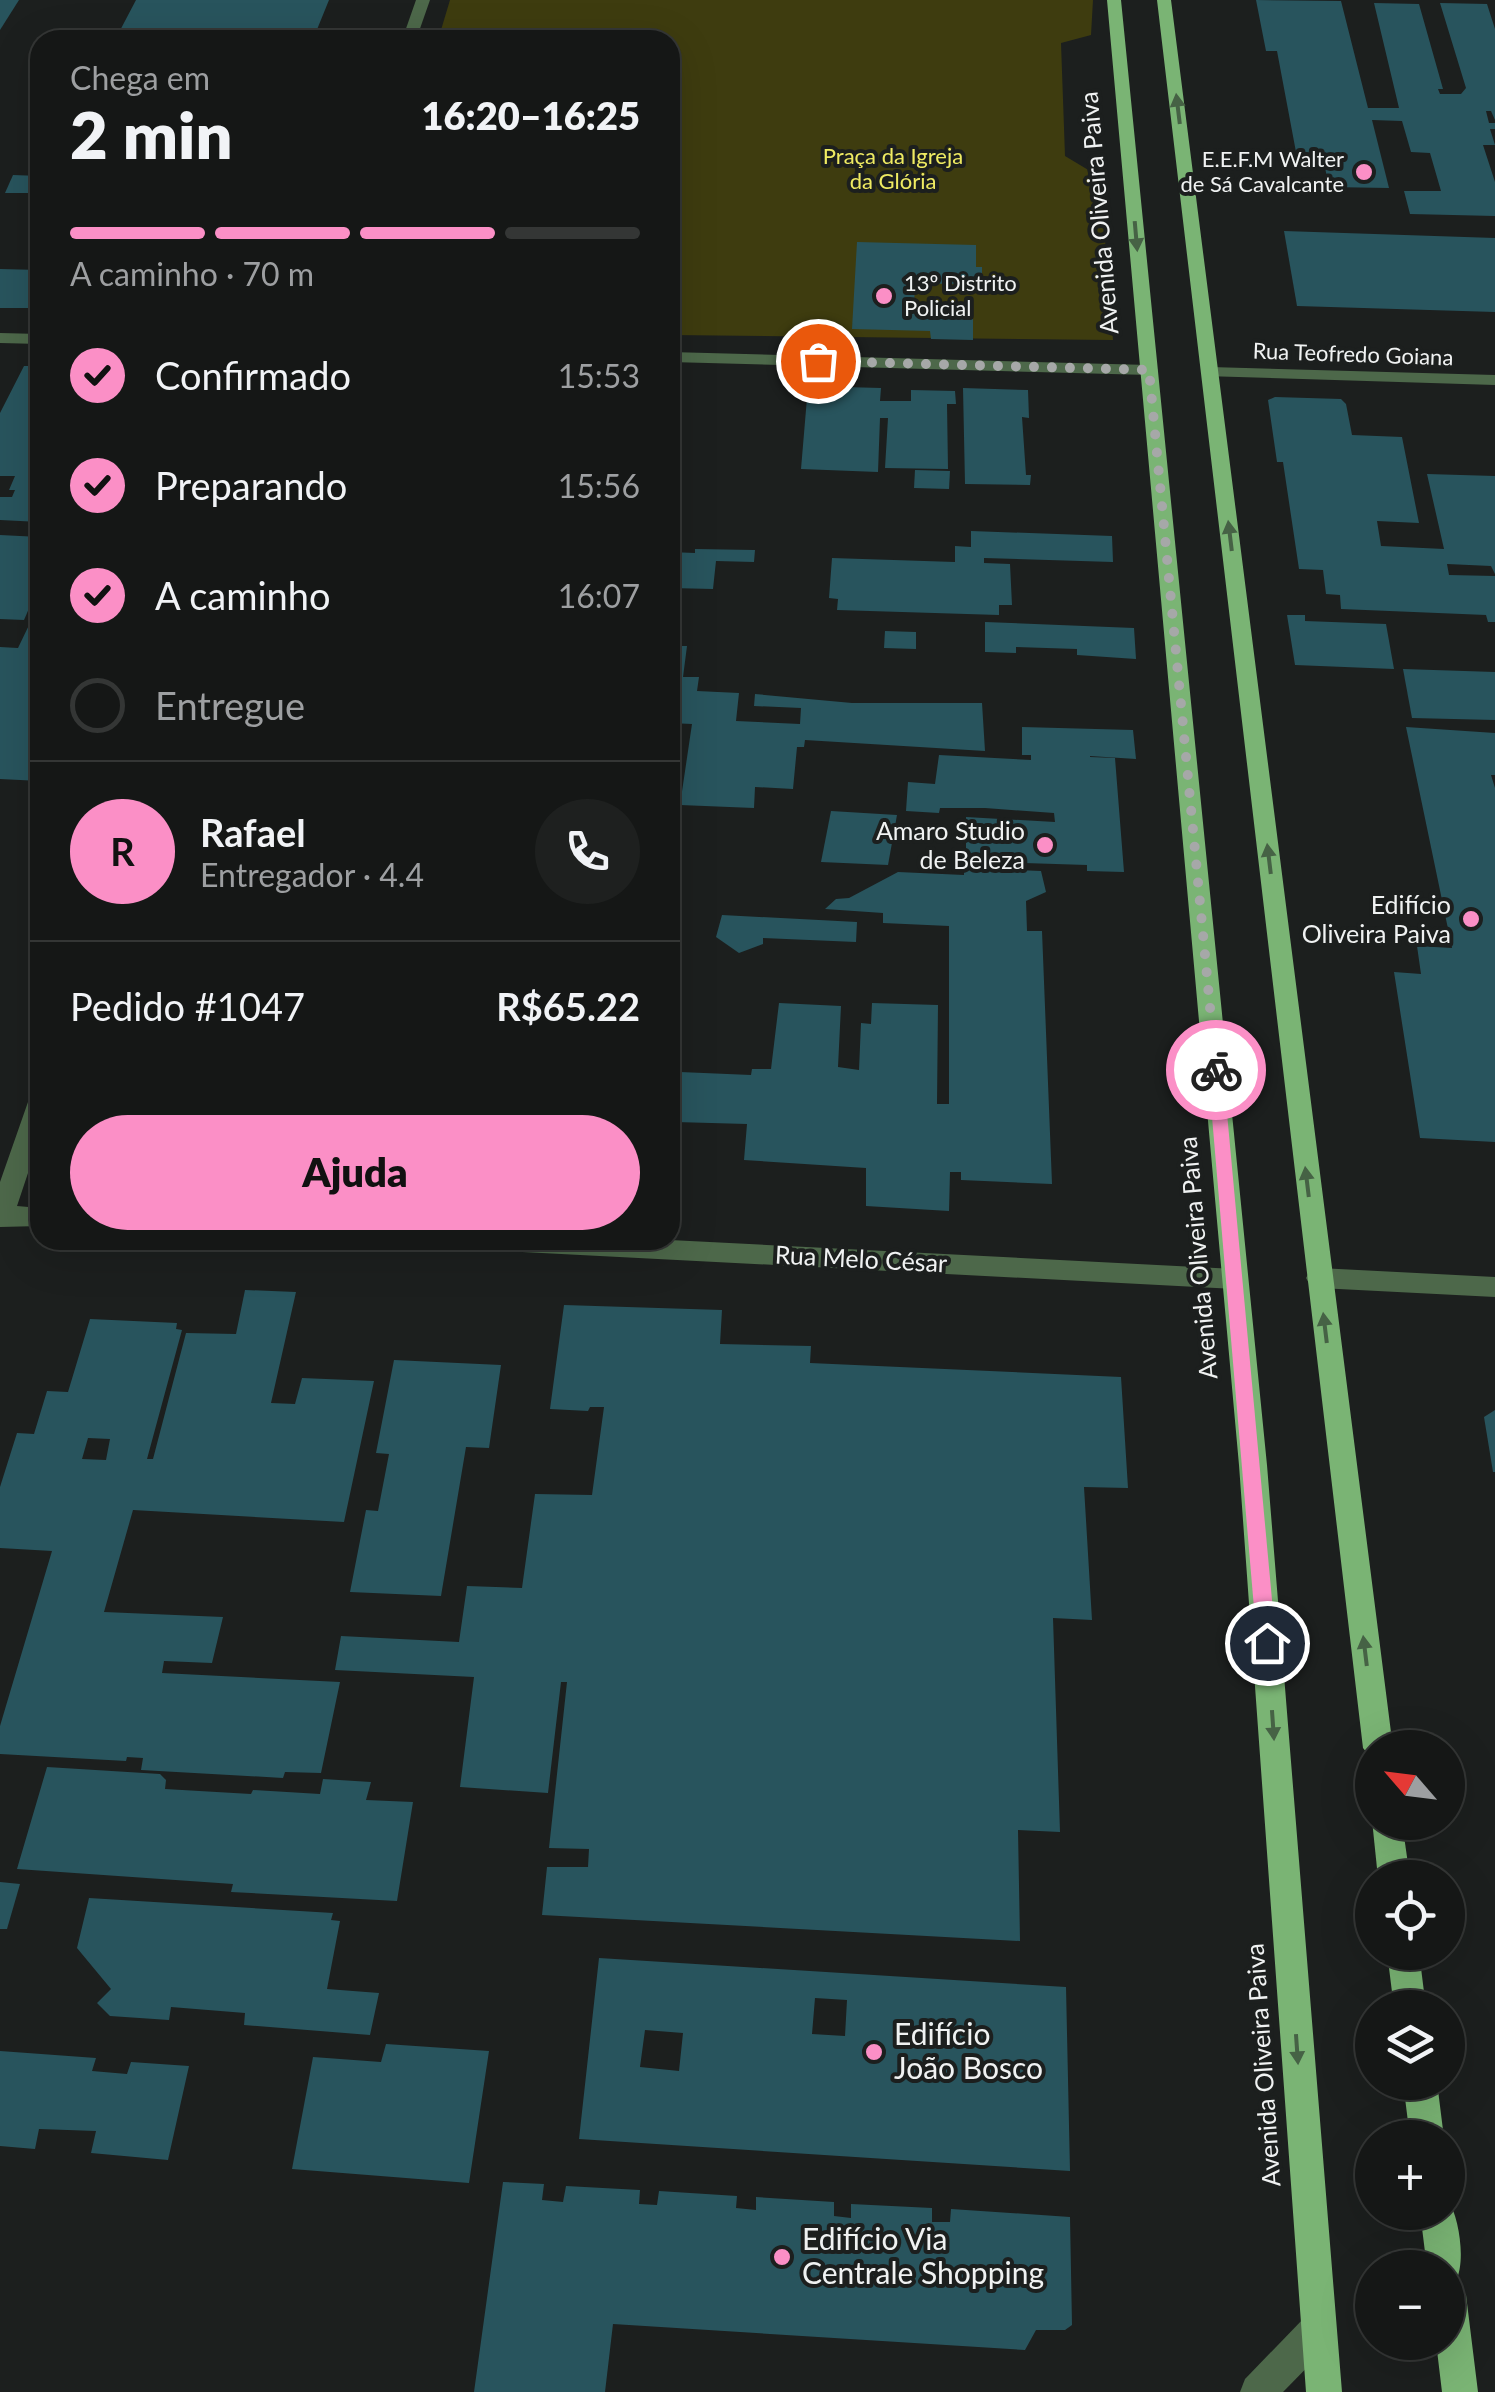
<!DOCTYPE html>
<html lang="pt">
<head>
<meta charset="utf-8">
<style>
	:root { --surface:#151716; --page:#1e201f; --text:#f1f3f6; --muted:#9d9fa1; --line:#343635; --accent:#fb8fc6 }
	body { margin:0; font-family:Lato,sans-serif; background:var(--page); color:var(--text); height:100vh; display:flex; flex-direction:column; font-size:38px; white-space:nowrap }
	* { box-sizing:border-box; margin:0 }
	p { font-size:32px; color:var(--muted) }
	.icon { flex:none; width:55px; height:55px; fill:none; stroke:currentColor; stroke-width:2; stroke-linecap:round; stroke-linejoin:round }
	.map { position:relative; flex:1; overflow:hidden }
	.side { position:absolute; left:30px; top:30px; width:650px; height:1220px; display:flex; flex-direction:column; background:var(--surface); border-radius:30px; box-shadow:0 10px 40px #0002,0 0 0 2px var(--line) }
	.side>* { flex:none }
	.needle { width:65px; rotate:298deg }
	.buttons { position:absolute; left:1355px; top:1730px; display:grid; gap:20px }
	.buttons a { display:grid; place-items:center; width:110px; height:110px; border-radius:50%; background:var(--surface); box-shadow:0 10px 40px #0002,0 0 0 2px var(--line); font-size:50px }
	.pin { position:absolute; display:grid; place-items:center; width:85px; height:85px; color:#fff; margin:-42px; border:5px solid #fff; border-radius:50%; box-shadow:0 2px 10px #0007 }
	.courier { position:absolute; display:grid; place-items:center; width:100px; height:100px; margin:-50px; border:8px solid #fb8fc6; border-radius:50%; background:#fff; color:#222; box-shadow:0 2px 12px #0007 }
	.headline em { font-style:normal; font-weight:800 }
	.headline div { display:flex; flex-direction:column-reverse }
	.headline { display:flex; align-items:center; justify-content:space-between; height:170px; padding:0 40px }
	h1 { font-size:65px; font-weight:800; line-height:75px }
	.bar { display:grid; grid-template-columns:repeat(4,1fr); gap:15px 10px; align-content:center; height:120px; padding:0 40px }
	.bar i { height:12px; border-radius:8px; background:var(--line) }
	.bar .active { background:var(--accent) }
	.bar p { grid-column:span 4 }
	.line { display:flex; align-items:center; gap:25px; padding:0 40px; border-top:2px solid var(--line) }
	.line div { flex:1 }
	.round { display:grid; place-items:center; flex:none; width:105px; height:105px; border-radius:52px; background:var(--page) }
	ol { padding:0 40px; list-style:none }
	li { display:flex; align-items:center; gap:30px; height:110px }
	li p { margin-inline-start:auto }
	li .icon { padding:10px; border-radius:50%; background:var(--accent); color:#111; stroke-width:4 }
	li:last-child { color:var(--muted) }
	li i { width:55px; height:55px; border:5px solid var(--line); border-radius:50% }
	.cta { display:flex; gap:20px; margin-top:auto; padding:20px 40px }
	.cta a { flex:1; height:115px; border-radius:60px; background:var(--accent); color:#111; font-size:40px; font-weight:800; line-height:115px; text-align:center }
	.map>svg:first-child { display:block }
	.green { fill:#3e3c0f }
	.building { fill:#28545d; fill-rule:evenodd }
	.lines { fill:none; stroke-linecap:round; stroke-linejoin:round }
	.street { fill:#4d684a; fill-rule:evenodd }
	.primary { fill:#7ab474; fill-rule:evenodd }
	.oneway { fill:#466245 }
	.route { fill:#fb8fc6 }
	.done { stroke:#a6a8a8; stroke-width:10; stroke-dasharray:0 18 }
	.poi-dot { fill:#fb8fc6; stroke:#1c1f1e; stroke-width:4 }
	.labels { text-anchor:middle; stroke-width:8; stroke-linejoin:round; paint-order:stroke }
	.far-park-label { font-size:22px; fill:#efeb62; stroke:#1c1f1e }
	.far-poi-label { font-size:22px; fill:#f0f2f2; stroke:#1c1f1e; text-anchor:end }
	.far-street-label { font-size:22px; fill:#f0f2f2; stroke:#1c1f1e }
	.street-label { font-size:25px; fill:#f0f2f2; stroke:#1c1f1e }
	.poi-label { font-size:25px; fill:#f0f2f2; stroke:#1c1f1e; text-anchor:end }
	.near-poi-label { font-size:30px; fill:#f0f2f2; stroke:#1c1f1e; text-anchor:start }
</style>
</head>
<body>
<div class="map">
<svg width="1495" height="2392" viewBox="0 0 1495 2392">
	<rect width="100%" height="100%" fill="#1c1f1e"/>
	<path class="green" d="M450,0H1093L1091,35L1061,43L1065,156L1100,177L1113,340L670,335V40H438Z"/>
	<g class="building">
		<path d="M0,0H19L0,30Z"/>
		<path d="M136,0H329L316,32L366,34L363,40H206L208,37L191,36L115,40Z"/>
		<path d="M1256,0L1341,1L1368,108H1399L1374,3L1419,4L1443,89H1438L1440,94H1461L1466,88L1440,3L1487,4L1495,29V120L1491,111H1486L1489,123H1495V129H1490L1495,145H1483L1495,182V216L1410,214L1404,191H1447H1441L1430,153L1411,152L1402,121L1372,120L1389,188L1329,187L1322,153L1296,152L1277,51H1266Z"/>
		<path d="M13,175L40,176V177L32,193H5Z"/>
		<path d="M1284,231L1495,238V312L1297,306Z"/>
		<path d="M857,242L976,245V267H982V285L915,283L914,307L973,309V340L931,339L930,331L852,329Z"/>
		<path d="M0,269L40,270V308H0Z"/>
		<path d="M24,366H40V428L32,432H40V522L0,520V497H12L15,490H9L15,476H0V413Z"/>
		<path d="M808,386L881,388L880,401H911V390L955,391L956,404H947L948,469L885,468L888,418H880L878,472L801,469Z"/>
		<path d="M963,388L1028,390L1029,418L1022,417L1026,475H1031L1030,485L965,484Z"/>
		<path d="M1275,397L1341,399L1346,404L1352,435L1402,437L1419,523L1377,521L1381,546L1444,549L1427,474L1495,476V574L1491,566L1447,564L1449,575L1495,576V622H1488L1486,615L1341,609L1340,595L1326,594L1323,570L1299,569L1283,462H1277L1268,400Z"/>
		<path d="M915,470L950,471L949,489L914,488Z"/>
		<path d="M971,531L1112,536L1113,562L984,558V563L1010,564L1012,605H999V615L837,610L838,599L829,598L832,558L955,562V546L971,547Z"/>
		<path d="M0,535L40,537V583L24,620L0,619Z"/>
		<path d="M695,549L755,550L754,562L716,561L713,589L670,588V552L695,553Z"/>
		<path d="M1287,615H1305V621L1386,624L1394,669L1295,665Z"/>
		<path d="M31,621H40V781L0,779V647L18,648Z"/>
		<path d="M985,622L1134,628L1136,659L1077,655V649L1016,647V653L985,652Z"/>
		<path d="M885,631L916,632V649L884,648Z"/>
		<path d="M670,646H687L683,677H699L697,691L739,693L736,721L800,724L801,708L754,706L755,694L852,703H982L985,751L805,740L804,747H797L793,789L755,787L754,808L680,805L692,724L670,723Z"/>
		<path d="M1403,669L1495,672V720L1412,718Z"/>
		<path d="M1022,727L1133,730L1136,759L1090,756V757L1115,758L1124,872L1087,871V865L966,861V817L1055,822L1054,813L985,808H940L939,813L906,811L908,782L935,784L939,755L1031,760V755H1022Z"/>
		<path d="M1406,727L1495,733V775H1491L1495,788V1142L1420,1138L1394,972L1421,974L1417,946L1452,948Z"/>
		<path d="M831,811L897,815L888,865L821,862Z"/>
		<path d="M964,868L1041,871L1046,892L1026,901L1027,931H1042L1052,1184L961,1180V1172H950L949,1211L866,1206V1168L744,1160L747,1124L675,1122L680,1072L751,1075L752,1069H771L779,1003L841,1006L838,1067L859,1070L861,1023L871,1024L872,1003L938,1005L937,1104H949V926L883,923V913L825,909L836,899L849,898L898,872L964,875Z"/>
		<path d="M722,915L857,922L856,942L763,938V944L739,953L716,937Z"/>
		<path d="M245,1290L296,1292L271,1403L295,1404L302,1378L374,1381L344,1522L133,1510L104,1612L223,1617L212,1663L164,1661L162,1673L340,1682L321,1773L285,1772L283,1778L141,1770L143,1758L127,1757L126,1761L0,1754V1726L52,1551L0,1548V1487L17,1433L34,1434L47,1391L68,1392L90,1319L177,1323L176,1329L182,1330L147,1459H153L186,1333L236,1334ZM88,1438L110,1439L106,1460L82,1459Z"/>
		<path d="M564,1305L722,1310L720,1344L811,1346L810,1363L1121,1377L1128,1488L1084,1487L1092,1620L1053,1618L1060,1832L1018,1830L1020,1941L542,1915L547,1867H588L589,1849L549,1848L567,1682H561L548,1793L460,1787L474,1677L335,1670L341,1636L459,1642L467,1586L522,1588L535,1494L592,1495L604,1407H590L588,1411L550,1409Z"/>
		<path d="M394,1360L501,1365L489,1448L466,1447L441,1596L350,1592L366,1510L378,1511L389,1454L376,1453Z"/>
		<path d="M1495,1410V1472H1493L1484,1417Z"/>
		<path d="M47,1767L160,1774L166,1780L165,1789L251,1794L253,1790L320,1794L323,1779L371,1782L366,1800L413,1802L397,1901L231,1892L233,1884L17,1869Z"/>
		<path d="M0,1882L20,1884L7,1929H0Z"/>
		<path d="M89,1898L333,1913L331,1920L340,1921L327,1989L379,1993L370,2035L244,2025L245,2013L171,2007L169,2020L110,2016L97,2003L111,1989L77,1948Z"/>
		<path d="M599,1958L1066,1987L1070,2171L579,2139ZM815,1998L847,2000L845,2036L812,2034ZM645,2030L683,2033L679,2071L640,2067Z"/>
		<path d="M386,2044L489,2051L469,2183L292,2169L313,2057L381,2062Z"/>
		<path d="M0,2051L96,2058L92,2071L127,2074L131,2062L189,2066L168,2160L91,2153L96,2131L39,2129L35,2149L0,2146Z"/>
		<path d="M503,2182L544,2184L542,2200L563,2202L566,2186L640,2190L639,2204L657,2205L659,2191L737,2196L736,2208L756,2210V2197L834,2202V2216L851,2218V2204L932,2208V2222H950L951,2209L1070,2217L1072,2325L1065,2330H1036L1025,2350L613,2324L605,2392H474Z"/>
	</g>
	<g class="lines">
		<g class="street">
			<path d="M416,0H430L416,40H402Z"/>
			<path d="M0,333L40,334V344L0,343Z"/>
			<path d="M670,352L1149,365L1158,370L1149,375L670,362Z"/>
			<path d="M1210,367L1495,375V385L1204,376V368Z"/>
			<path d="M40,1093V1137L17,1206L40,1208V1226L0,1227V1182L28,1102Z"/>
			<path d="M473,1240H670L1235,1269L1244,1272L1248,1279L1244,1286L1235,1289L486,1250L477,1247Z"/>
			<path d="M1319,1268L1495,1277V1297L1319,1288L1310,1285L1306,1278L1310,1271Z"/>
			<path d="M1318,2312L1331,2317L1336,2330L1331,2343L1283,2392H1240L1245,2379L1305,2317Z"/>
		</g>
		<g class="primary">
			<path d="M1107,0H1121L1267,1465L1342,2392H1306L1239,1465Z"/>
			<path d="M1157,0H1171L1393,1748H1372V1759L1363,1748Z"/>
			<path d="M1372,1820L1402,1822L1410,1878H1378Z"/>
			<path d="M1387,1952H1419L1426,2008H1394Z"/>
			<path d="M1403,2082H1437L1444,2138H1410Z"/>
			<path d="M1448,2199C1459,2218 1466,2260 1456,2281L1466,2295L1478,2392H1442L1436,2342H1448V2268H1427L1420,2212H1448Z"/>
		</g>
	</g>
	<defs><path id="oneway-solid" d="M-6-.8H1V-3.2L6.5 0L1 3.2V.8H-6Z" transform="scale(2.5)"/></defs>
	<g class="oneway">
		<use href="#oneway-solid" transform="translate(1178 109) rotate(-97)"/>
		<use href="#oneway-solid" transform="translate(1136 236) rotate(85)"/>
		<use href="#oneway-solid" transform="translate(1230 536) rotate(-97)"/>
		<use href="#oneway-solid" transform="translate(1269 859) rotate(-97)"/>
		<use href="#oneway-solid" transform="translate(1307 1182) rotate(-97)"/>
		<use href="#oneway-solid" transform="translate(1325 1328) rotate(-97)"/>
		<use href="#oneway-solid" transform="translate(1365 1651) rotate(-97)"/>
		<use href="#oneway-solid" transform="translate(1273 1725) rotate(86)"/>
		<use href="#oneway-solid" transform="translate(1297 2049) rotate(86)"/>
	</g>
	<path class="route" d="M1216,1064L1223,1070L1276,1643L1267,1651L1257,1643L1208,1070Z"/>
	<g class="lines">
		<path class="done" d="M818,361L1149,370L1216,1070"/>
	</g>
	<g class="poi-dot">
		<circle cx="1364" cy="172" r="10"/>
		<circle cx="884" cy="296" r="10"/>
		<circle cx="1045" cy="845" r="10"/>
		<circle cx="1471" cy="919" r="10"/>
		<circle cx="874" cy="2052" r="10"/>
		<circle cx="782" cy="2257" r="10"/>
	</g>
	<g class="labels">
		<g class="far-park-label">
			<text x="893" y="164">Praça da Igreja<tspan x="893" dy="25">da Glória</tspan></text>
		</g>
		<g class="far-poi-label">
			<text x="1344" y="167">E.E.F.M Walter<tspan x="1344" dy="25">de Sá Cavalcante</tspan></text>
			<text x="904" y="291" text-anchor="start">13º Distrito<tspan x="904" dy="25">Policial</tspan></text>
		</g>
		<g class="far-street-label">
			<text transform="translate(1353 354) rotate(2)" y="8">Rua Teofredo Goiana</text>
		</g>
		<g class="street-label">
			<text transform="translate(1099 213) rotate(-95)" y="9">Avenida Oliveira Paiva</text>
			<text transform="translate(1198 1258) rotate(-95)" y="9">Avenida Oliveira Paiva</text>
			<text transform="translate(861 1259) rotate(3)" y="9">Rua Melo César</text>
			<text transform="translate(1263 2065) rotate(-94)" y="9">Avenida Oliveira Paiva</text>
		</g>
		<g class="poi-label">
			<text x="1025" y="840">Amaro Studio<tspan x="1025" dy="29">de Beleza</tspan></text>
			<text x="1451" y="914">Edifício<tspan x="1451" dy="29">Oliveira Paiva</tspan></text>
		</g>
		<g class="near-poi-label">
			<text x="894" y="2045">Edifício<tspan x="894" dy="34">João Bosco</tspan></text>
			<text x="802" y="2250">Edifício Via<tspan x="802" dy="34">Centrale Shopping</tspan></text>
		</g>
	</g>
</svg>
<div class="buttons">
<a><svg class="needle" viewBox="-14 -14 28 28"><path d="M0-13l5 13h-10z" fill="#e53935"/><path d="M0 13l5-13h-10z" fill="#9d9fa1"/></svg></a>
<a><svg class="icon" aria-label="locate" viewBox="0 0 24 24"><circle cx="12" cy="12" r="6"/><path d="M12 2v4M12 18v4M2 12h4M18 12h4"/></svg></a>
<a><svg class="icon" aria-label="layers" viewBox="0 0 24 24"><path d="M12 4l9 5-9 5-9-5zM3 14l9 5 9-5"/></svg></a>
<a>+</a>
<a>−</a>
</div>
<div class="pin" style="left:818px;top:361px;background:#ea580c"><svg class="icon" aria-label="bag" viewBox="0 0 24 24"><path d="M5 8h14l-1 12H6zM9 8a3 3 0 0 1 6 0"/></svg></div>
<div class="pin" style="left:1267px;top:1643px;background:#1f2937"><svg class="icon" aria-label="home" viewBox="0 0 24 24"><path d="M3 11l9-7 9 7M6 9v11h12V9"/></svg></div>
<div class="courier" style="left:1216px;top:1070px"><svg class="icon" aria-label="bike" viewBox="0 0 24 24"><circle cx="6" cy="16" r="4"/><circle cx="18" cy="16" r="4"/><path d="M6 16l4-8h5l3 8M10 8l3 8H6M13 5h3"/></svg></div>
<section class="side">
<div class="headline"><div><h1>2 min</h1><p>Chega em</p></div><em>16:20–16:25</em></div>
<div class="bar"><i class="active"></i><i class="active"></i><i class="active"></i><i></i><p>A caminho · 70 m</p></div>
<ol>
<li><svg class="icon" aria-label="check" viewBox="0 0 24 24"><path d="M5 12l5 5 9-10"/></svg>Confirmado<p>15:53</p></li>
<li><svg class="icon" aria-label="check" viewBox="0 0 24 24"><path d="M5 12l5 5 9-10"/></svg>Preparando<p>15:56</p></li>
<li><svg class="icon" aria-label="check" viewBox="0 0 24 24"><path d="M5 12l5 5 9-10"/></svg>A caminho<p>16:07</p></li>
<li><i></i>Entregue</li>
</ol>
<div class="line" style="height:180px"><b class="round" style="background:var(--accent);color:#111">R</b><div><b>Rafael</b><p>Entregador · 4.4</p></div><a class="round"><svg class="icon" aria-label="phone" viewBox="0 0 24 24"><path d="M5 4h4l2 5-3 2q2 4 5 5l2-3 5 2v4C11 20 4 13 5 4z"/></svg></a></div>
<div class="line" style="height:130px"><div>Pedido #1047</div><b>R$65.22</b></div>
<div class="cta"><a>Ajuda</a></div>
</section>
</div>
</body>
</html>
